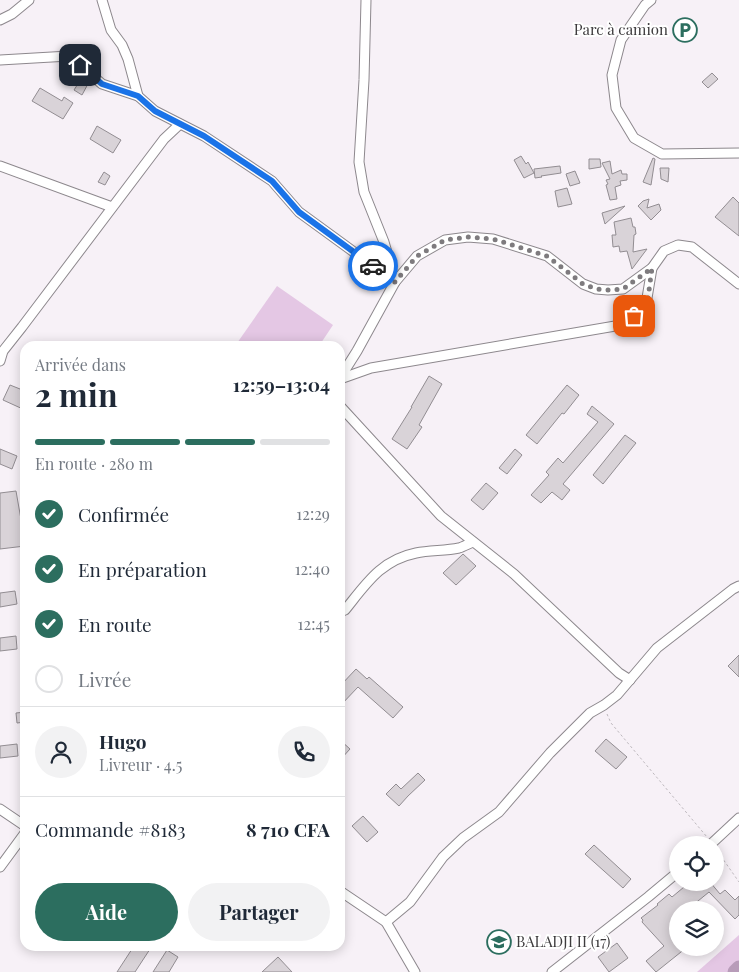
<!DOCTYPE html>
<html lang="fr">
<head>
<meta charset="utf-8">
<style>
	:root { --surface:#fff; --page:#f2f2f3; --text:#1f2937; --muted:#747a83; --line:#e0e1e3; --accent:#2c6e5f }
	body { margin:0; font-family:"Playfair Display",serif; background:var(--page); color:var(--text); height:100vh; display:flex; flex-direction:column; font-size:19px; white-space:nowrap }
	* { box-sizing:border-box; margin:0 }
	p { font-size:16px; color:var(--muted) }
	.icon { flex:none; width:28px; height:28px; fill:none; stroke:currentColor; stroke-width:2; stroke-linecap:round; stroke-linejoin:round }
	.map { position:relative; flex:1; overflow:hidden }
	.side { position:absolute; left:20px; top:341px; width:325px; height:610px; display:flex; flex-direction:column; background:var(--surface); border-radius:15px; box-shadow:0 2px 12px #0003 }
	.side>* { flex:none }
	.tools { position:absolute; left:669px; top:836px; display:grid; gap:10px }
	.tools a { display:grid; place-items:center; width:55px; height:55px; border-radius:50%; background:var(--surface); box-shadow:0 2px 12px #0003; font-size:25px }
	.pin { position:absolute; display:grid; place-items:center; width:42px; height:42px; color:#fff; margin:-21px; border-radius:10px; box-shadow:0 2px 8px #0006 }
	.courier { position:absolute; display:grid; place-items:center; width:50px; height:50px; margin:-25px; border:4px solid #1a73e8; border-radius:50%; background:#fff; color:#222; box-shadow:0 1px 6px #0007 }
	.summary em { font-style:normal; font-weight:700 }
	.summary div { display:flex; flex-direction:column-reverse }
	.summary { display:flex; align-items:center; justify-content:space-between; height:85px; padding:0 15px }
	h1 { font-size:32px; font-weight:700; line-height:38px }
	.bar { display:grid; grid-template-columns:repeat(4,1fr); gap:8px 5px; align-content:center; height:60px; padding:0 15px }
	.bar i { height:6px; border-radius:4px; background:var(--line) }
	.bar .active { background:var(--accent) }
	.bar p { grid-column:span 4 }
	.line { display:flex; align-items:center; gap:12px; padding:0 15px; border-top:1px solid var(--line) }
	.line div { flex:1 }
	.round { display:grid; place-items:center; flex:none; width:52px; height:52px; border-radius:26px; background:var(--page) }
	ol { padding:0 15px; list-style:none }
	li { display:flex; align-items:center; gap:15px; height:55px }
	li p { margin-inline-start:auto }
	li .icon { padding:5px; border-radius:50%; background:var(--accent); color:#fff; stroke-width:4 }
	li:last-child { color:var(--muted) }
	li i { width:28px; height:28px; border:2px solid var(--line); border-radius:50% }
	.action { display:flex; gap:10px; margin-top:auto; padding:10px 15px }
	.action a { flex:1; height:58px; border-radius:30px; background:var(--accent); color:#fff; font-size:20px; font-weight:700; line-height:58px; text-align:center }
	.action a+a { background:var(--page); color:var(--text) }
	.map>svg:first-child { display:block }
	.green { fill:#e4c7e4 }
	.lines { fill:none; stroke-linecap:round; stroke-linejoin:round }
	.river { stroke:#b89cb9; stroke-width:15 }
	.building { fill:#d9d3d8; stroke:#928d92 }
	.minor-casing { stroke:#8d888d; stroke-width:11 }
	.path { stroke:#beb9be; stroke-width:1; stroke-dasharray:2.5 2.5; stroke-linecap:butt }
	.minor { stroke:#fff; stroke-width:9 }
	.done { stroke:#7e7b7e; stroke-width:5; stroke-dasharray:0 9 }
	.route { stroke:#1a73e8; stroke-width:6 }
	.labels { text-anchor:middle; stroke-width:4; stroke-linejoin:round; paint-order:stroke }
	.poi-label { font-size:15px; fill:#3d3b3d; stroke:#fff; text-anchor:end }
</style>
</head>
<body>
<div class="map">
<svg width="739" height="972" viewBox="0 0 739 972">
	<rect width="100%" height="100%" fill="#f7f1f7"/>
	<g class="green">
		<path d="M277,286L333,325L319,346H235Z"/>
		<path d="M739,935V972H697Z"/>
	</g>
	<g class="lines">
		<path class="river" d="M735,972L739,968"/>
	</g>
	<g class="building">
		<path d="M712,73L718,79L708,88L702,82Z"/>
		<path d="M83,76L89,82L82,95L74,90Z"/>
		<path d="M40,88L62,101L64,97L73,103L63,119L32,101Z"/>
		<path d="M97,126L121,140L113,153L90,139Z"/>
		<path d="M521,156L526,164L528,162L534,173L524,178L514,160Z"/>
		<path d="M653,158L655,159L651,185L643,182Z"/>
		<path d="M589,159H600L601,167L589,169Z"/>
		<path d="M610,161L612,174L621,170L622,174H627V180L620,181L621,185L615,187L617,199L610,200L606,185L608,184L606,180L610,179L602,163Z"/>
		<path d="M560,166L561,173L541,176L542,177L535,178L534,169Z"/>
		<path d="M660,168H669L668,182L661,179Z"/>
		<path d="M575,171L580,183L570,186L566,174Z"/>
		<path d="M104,172L110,176L105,185L98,182Z"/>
		<path d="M567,188L572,204L558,207L555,191Z"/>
		<path d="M733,197L739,203V236L715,217Z"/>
		<path d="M649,199L647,208L659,204L661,210L651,220L638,206L643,201Z"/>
		<path d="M625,206L605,224L602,213Z"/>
		<path d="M631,218L633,227H635L636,234L634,235L633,252L647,249L632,269L627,251L620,252L619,246L613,247L612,235H616L614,222Z"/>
		<path d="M429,376L442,384L419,425L422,427L407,449L392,439L412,407H411Z"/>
		<path d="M10,385L25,391V410L3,400Z"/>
		<path d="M567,385L579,395L564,414L562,413L537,444L526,435Z"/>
		<path d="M592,406L614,424L563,484L570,490L562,500L552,492L541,503L531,495L549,475L546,472L558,458L563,463L598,422L587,414Z"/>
		<path d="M625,435L636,443L603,484L593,475Z"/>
		<path d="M0,449L17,456L12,469L0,464Z"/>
		<path d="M515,449L522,455L507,474L499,468Z"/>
		<path d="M486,483L498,493L483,510L471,500Z"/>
		<path d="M16,491L22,525H25V546L0,549V493Z"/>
		<path d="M463,554L476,566L456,585L443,573Z"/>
		<path d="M15,591L17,604L0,607V593Z"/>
		<path d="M16,636L17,649L0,651V638Z"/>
		<path d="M739,655V677L728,666Z"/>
		<path d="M356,669L367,679L369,677L403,707L393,718L358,687L340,706V686Z"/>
		<path d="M25,712V722L17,723L16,713Z"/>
		<path d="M606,739L627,757L616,769L595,751Z"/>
		<path d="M340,740L350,749L340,760Z"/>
		<path d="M17,744L18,756L0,758V746Z"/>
		<path d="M418,773L425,780L408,796L399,806L386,794L396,784L401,789Z"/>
		<path d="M363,816L378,832L367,842L352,826Z"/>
		<path d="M594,845L631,879L623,888L585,854Z"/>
		<path d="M690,882H710L720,894L725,890L735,900L739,896V915L735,919L709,892L687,910H678V948H686L656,972L646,961L664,946L642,922L643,920L641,918L658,905L657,904L669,894L672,897Z"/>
		<path d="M617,943L628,958L609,972L598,957Z"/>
		<path d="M134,946H152L135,972H117Z"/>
		<path d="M167,950L178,957L169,972H153Z"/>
		<path d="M278,957L292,972H262Z"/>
	</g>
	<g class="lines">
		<g class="minor-casing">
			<g id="minor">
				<path d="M102,0L111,30L122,45L128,59L138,96L155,111L204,136L272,181L299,212L395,282"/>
				<path d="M366,0L364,80L359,162L364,192L384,242L389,259V277"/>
				<path d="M651,0L645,5L621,40L612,75L616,108L634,138L662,154L739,153"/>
				<path d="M0,20L12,14L29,0"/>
				<path d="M0,60L69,56L102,84L138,96"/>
				<path d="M0,166L112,207"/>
				<path d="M0,361L3,351L22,327L164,139L180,124"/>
				<path d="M340,378L357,351L395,282L417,256L445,240L468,237L493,239L547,256L583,284L596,289L608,290L623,289L652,268L664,251L678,245L692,247L739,284"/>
				<path d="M340,379L371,368L621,325L634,316L647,298L652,268"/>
				<path d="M340,406L441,516L514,574L619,673L630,680"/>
				<path d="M340,612L345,610C366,584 381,560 416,553C430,550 445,551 459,548C463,547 468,544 473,542"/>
				<path d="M0,809L25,826"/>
				<path d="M710,845L739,818"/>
				<path d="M0,867L25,833"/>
				<path d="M340,891L386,922L415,972"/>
				<path d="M386,922L410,902L443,857L463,838L499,812L550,753L590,713L604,705L617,695L657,648L733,589L739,586"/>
				<path d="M552,972L648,897L678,872"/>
			</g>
		</g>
		<g class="path">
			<path d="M607,714L611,723L707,837"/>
			<path d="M718,852L739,882"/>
		</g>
		<use href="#minor" class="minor"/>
	</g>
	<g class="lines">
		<path class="done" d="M373,266L395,282L417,256L445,240L468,237L493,239L547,256L583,284L596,289L608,290L623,289L652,268L648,298L634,316"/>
		<path class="route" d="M80,65L102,84L138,96L155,111L204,136L272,181L299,212L373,266"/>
	</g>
	<defs>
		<g id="parking-ring" transform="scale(1.25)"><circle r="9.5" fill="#fff" stroke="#2c6e5f" stroke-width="1.5"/><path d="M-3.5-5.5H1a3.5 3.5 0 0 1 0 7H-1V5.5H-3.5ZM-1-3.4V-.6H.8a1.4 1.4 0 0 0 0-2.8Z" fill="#2c6e5f"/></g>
		<g id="school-ring" transform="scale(1.25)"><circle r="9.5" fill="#fff" stroke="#2c6e5f" stroke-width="1.5"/><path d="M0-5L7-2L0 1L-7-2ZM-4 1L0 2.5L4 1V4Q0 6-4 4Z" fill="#2c6e5f"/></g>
	</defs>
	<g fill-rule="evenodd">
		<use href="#parking-ring" x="685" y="30"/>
		<use href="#school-ring" x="499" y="942"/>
	</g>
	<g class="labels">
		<g class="poi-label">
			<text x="668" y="35">Parc à camion</text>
			<text x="516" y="947" text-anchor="start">BALADJI II (17)</text>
		</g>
	</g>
</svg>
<div class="tools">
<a><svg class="icon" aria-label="locate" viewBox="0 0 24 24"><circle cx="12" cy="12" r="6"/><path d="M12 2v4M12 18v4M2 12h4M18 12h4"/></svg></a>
<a><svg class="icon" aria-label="layers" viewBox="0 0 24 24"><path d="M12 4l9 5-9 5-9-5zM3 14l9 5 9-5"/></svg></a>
</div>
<div class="pin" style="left:634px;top:316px;background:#ea580c"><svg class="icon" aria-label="bag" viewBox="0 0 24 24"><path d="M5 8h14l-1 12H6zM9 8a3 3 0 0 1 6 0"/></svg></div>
<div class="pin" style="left:80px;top:65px;background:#1f2937"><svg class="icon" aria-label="home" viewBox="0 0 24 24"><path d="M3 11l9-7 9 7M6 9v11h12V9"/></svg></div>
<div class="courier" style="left:373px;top:266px"><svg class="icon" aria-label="car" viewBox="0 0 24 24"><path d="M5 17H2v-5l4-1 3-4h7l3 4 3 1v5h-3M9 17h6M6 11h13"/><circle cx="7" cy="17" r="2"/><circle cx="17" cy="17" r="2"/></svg></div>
<section class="side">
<div class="summary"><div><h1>2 min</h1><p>Arrivée dans</p></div><em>12:59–13:04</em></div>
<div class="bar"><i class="active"></i><i class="active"></i><i class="active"></i><i></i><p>En route · 280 m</p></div>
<ol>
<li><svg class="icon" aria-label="check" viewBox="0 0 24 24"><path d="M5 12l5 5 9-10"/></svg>Confirmée<p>12:29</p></li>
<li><svg class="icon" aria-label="check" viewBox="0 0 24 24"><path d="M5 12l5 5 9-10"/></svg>En préparation<p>12:40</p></li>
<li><svg class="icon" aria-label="check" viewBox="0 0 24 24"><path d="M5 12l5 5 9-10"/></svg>En route<p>12:45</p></li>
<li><i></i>Livrée</li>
</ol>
<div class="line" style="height:90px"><a class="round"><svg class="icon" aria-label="person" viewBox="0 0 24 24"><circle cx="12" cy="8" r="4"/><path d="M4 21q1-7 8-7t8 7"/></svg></a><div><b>Hugo</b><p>Livreur · 4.5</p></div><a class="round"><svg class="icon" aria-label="phone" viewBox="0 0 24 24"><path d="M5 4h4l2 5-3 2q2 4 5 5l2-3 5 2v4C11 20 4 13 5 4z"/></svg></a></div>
<div class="line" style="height:65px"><div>Commande #8183</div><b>8 710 CFA</b></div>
<div class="action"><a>Aide</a><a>Partager</a></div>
</section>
</div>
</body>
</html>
